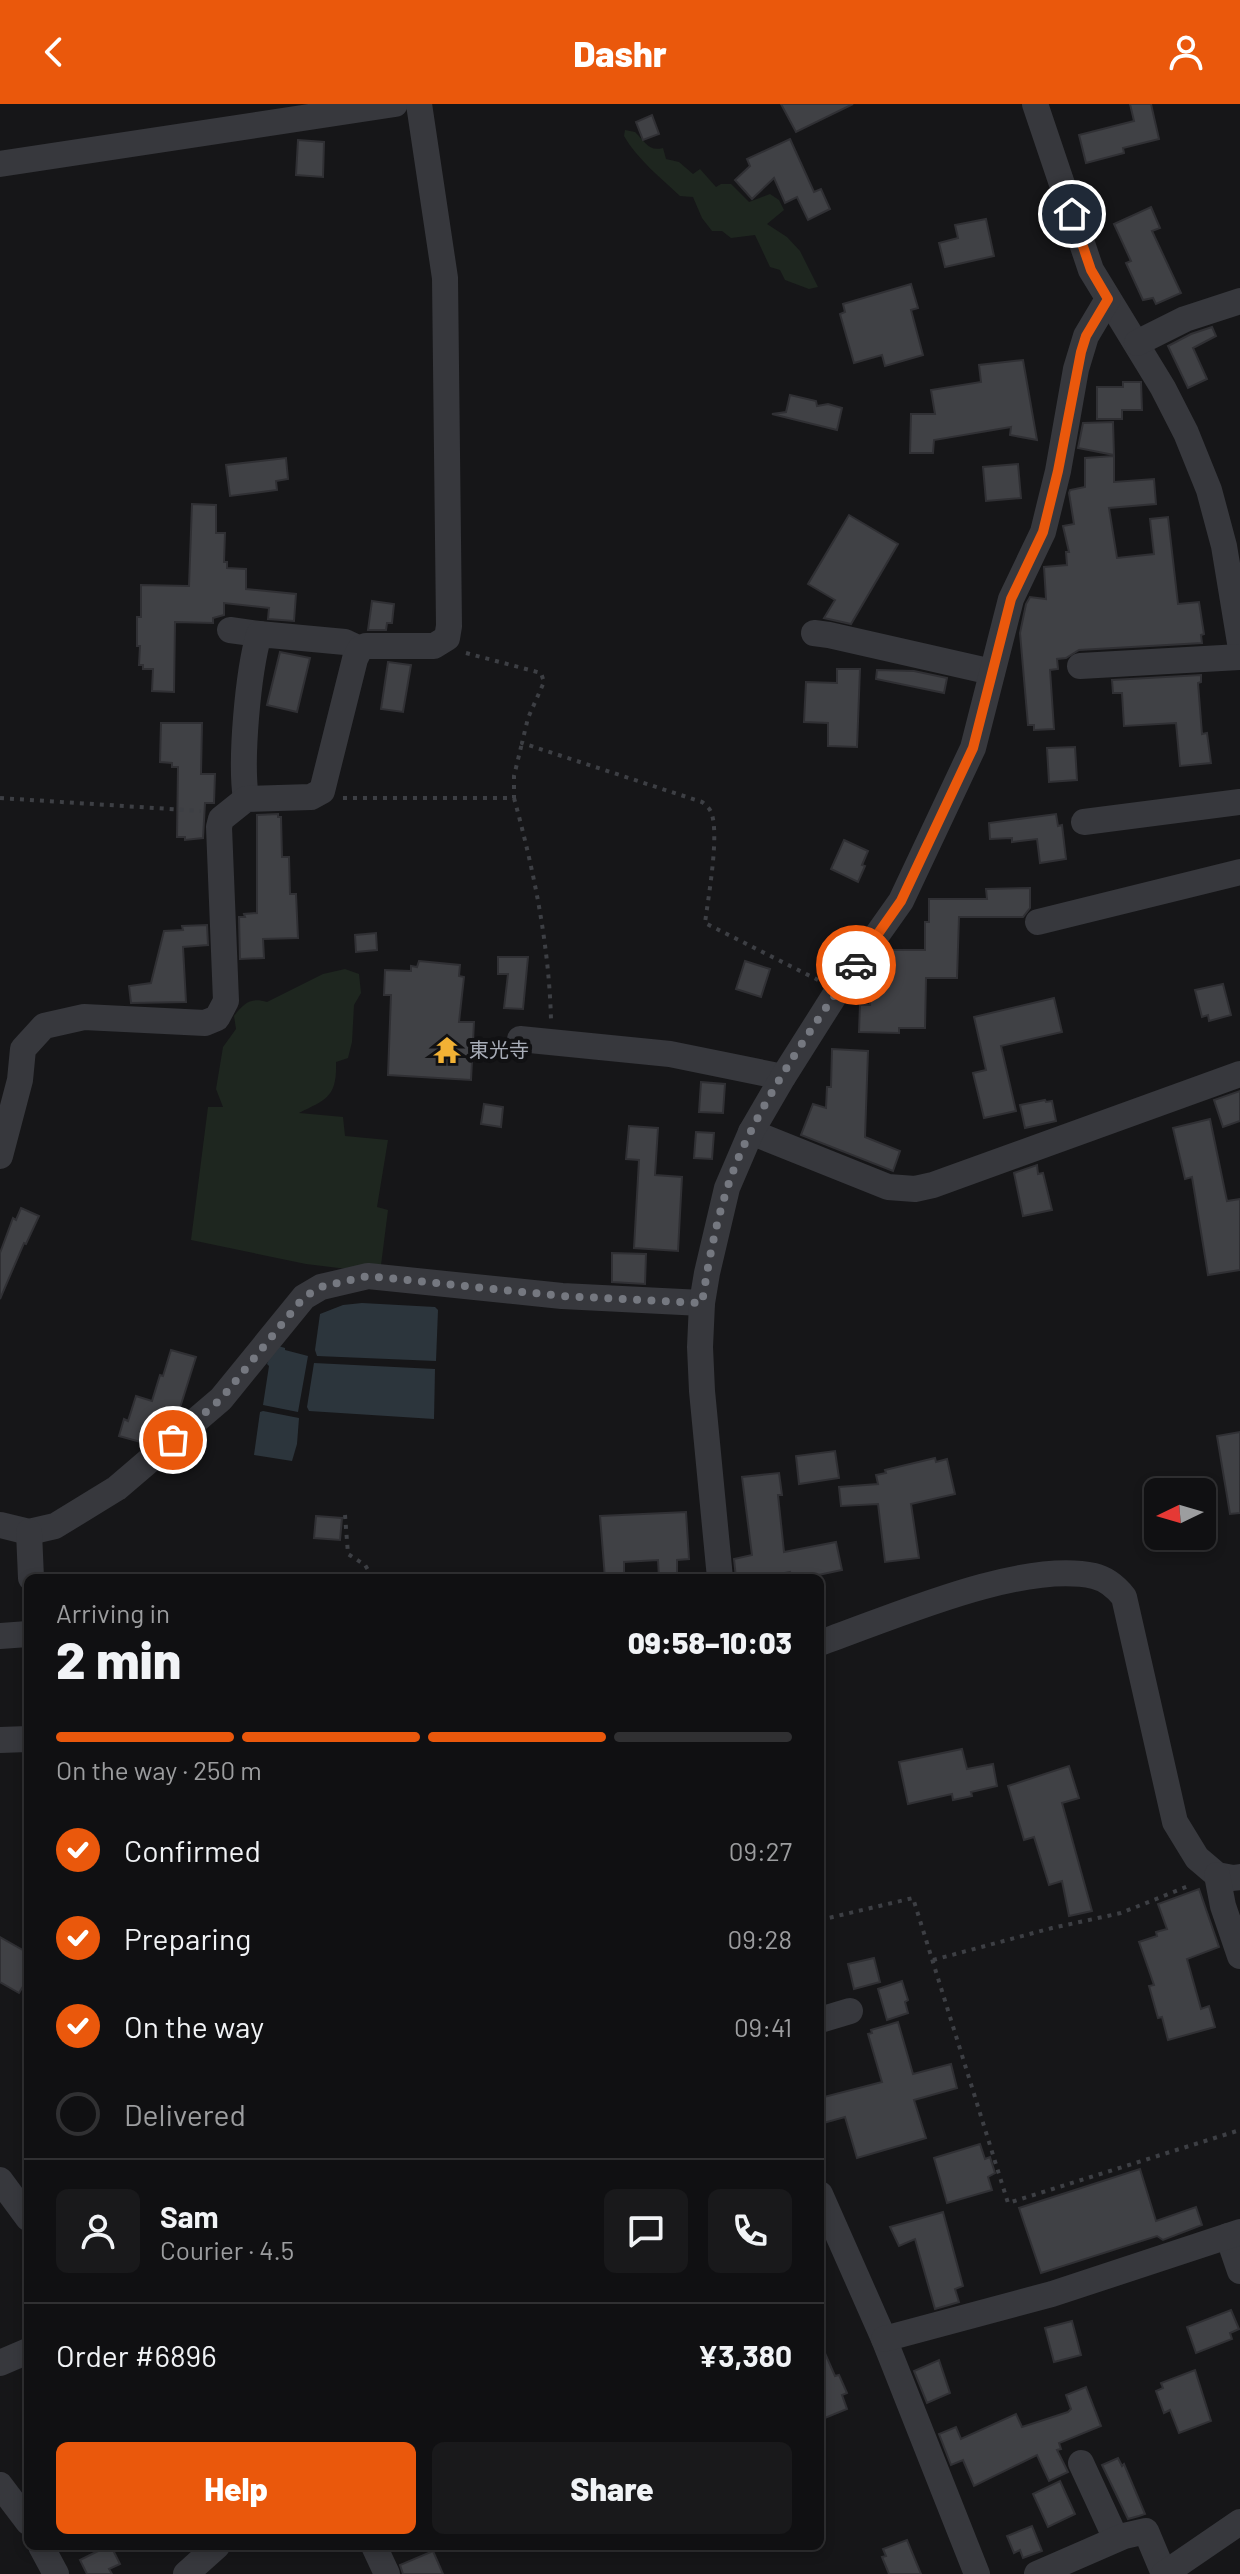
<!DOCTYPE html>
<html lang="en">
<head>
<meta charset="utf-8">
<style>
	:root { --surface:#101012; --page:#19191b; --text:#f1f3f6; --muted:#9c9d9f; --line:#303032; --accent:#ea580c }
	body { margin:0; font-family:Barlow,"Noto Sans JP",sans-serif; background:var(--page); color:var(--text); height:100vh; display:flex; flex-direction:column; font-size:30px; white-space:nowrap }
	* { box-sizing:border-box; margin:0 }
	p { font-size:26px; color:var(--muted) }
	.icon { flex:none; width:44px; height:44px; fill:none; stroke:currentColor; stroke-width:2; stroke-linecap:round; stroke-linejoin:round }
	.map { position:relative; flex:1; overflow:hidden }
	.details { position:absolute; left:24px; top:1470px; width:800px; height:976px; display:flex; flex-direction:column; background:var(--surface); border-radius:12px; box-shadow:0 4px 12px #0003,0 0 0 2px var(--line) }
	.details>* { flex:none }
	.needle { width:52px; rotate:265deg }
	.controls { position:absolute; left:1144px; top:1374px; display:grid; gap:16px }
	.controls a { display:grid; place-items:center; width:72px; height:72px; border-radius:12px; background:var(--surface); box-shadow:0 4px 12px #0003,0 0 0 2px var(--line); font-size:40px }
	.pin { position:absolute; display:grid; place-items:center; width:68px; height:68px; color:#fff; margin:-34px; border:4px solid #fff; border-radius:50%; box-shadow:0 2px 8px #0007 }
	.courier { position:absolute; display:grid; place-items:center; width:80px; height:80px; margin:-40px; border:6px solid #ea580c; border-radius:50%; background:#fff; color:#222; box-shadow:0 2px 10px #0007 }
	.head em { font-style:normal; font-weight:800 }
	.head div { display:flex; flex-direction:column-reverse }
	.head { display:flex; align-items:center; justify-content:space-between; height:136px; padding:0 32px }
	h1 { font-size:52px; font-weight:800; line-height:60px }
	.bar { display:grid; grid-template-columns:repeat(4,1fr); gap:12px 8px; align-content:center; height:96px; padding:0 32px }
	.bar i { height:10px; border-radius:6px; background:var(--line) }
	.bar .on { background:var(--accent) }
	.bar p { grid-column:span 4 }
	.line { display:flex; align-items:center; gap:20px; padding:0 32px; border-top:2px solid var(--line) }
	.line div { flex:1 }
	.round { display:grid; place-items:center; flex:none; width:84px; height:84px; border-radius:12px; background:var(--page) }
	ol { padding:0 32px; list-style:none }
	li { display:flex; align-items:center; gap:24px; height:88px }
	li p { margin-inline-start:auto }
	li .icon { padding:8px; border-radius:50%; background:var(--accent); color:#fff; stroke-width:4 }
	li:last-child { color:var(--muted) }
	li i { width:44px; height:44px; border:4px solid var(--line); border-radius:50% }
	.action { display:flex; gap:16px; margin-top:auto; padding:16px 32px }
	.action a { flex:1; height:92px; border-radius:12px; background:var(--accent); color:#fff; font-size:32px; font-weight:800; line-height:92px; text-align:center }
	.action a+a { background:var(--page); color:var(--text) }
	header { display:flex; justify-content:space-between; align-items:center; height:104px; padding:0 32px; background:var(--accent); color:#fff; font-size:36px; font-weight:800 }
	.map>svg:first-child { display:block }
	.green { fill:#1e261f }
	.water { fill:#2c353c }
	.building { fill:#404145; stroke:#303034; stroke-width:2 }
	.lines { fill:none; stroke-linecap:round; stroke-linejoin:round }
	.path { stroke:#3d3f44; stroke-width:4; stroke-dasharray:4 6; stroke-linecap:butt }
	.minor { stroke:#37383d; stroke-width:26 }
	.done { stroke:#757880; stroke-width:8; stroke-dasharray:0 14.4 }
	.route { stroke:#ea580c; stroke-width:10 }
	.labels { text-anchor:middle; stroke-width:8; stroke-linejoin:round; paint-order:stroke }
	.poi-label { font-size:20px; fill:#a8adb8; stroke:#111113; text-anchor:start }
</style>
</head>
<body>
<header><svg class="icon" aria-label="back" viewBox="0 0 24 24"><path d="M15 5l-7 7 7 7"/></svg>Dashr<svg class="icon" aria-label="person" viewBox="0 0 24 24"><circle cx="12" cy="8" r="4"/><path d="M4 21q1-7 8-7t8 7"/></svg></header>
<div class="map">
<svg width="1240" height="2470" viewBox="0 0 1240 2470">
	<rect width="100%" height="100%" fill="#161618"/>
	<g class="green">
		<path d="M625,26L635,28C645,37 648,48 663,44L666,55L679,58L693,70L700,65L716,83L721,80H731L749,98L770,90L779,96L784,106L767,120L787,133L800,147L818,183L809,185L785,176L780,166L770,163L755,131L731,134L722,127H712L702,114L693,93L680,92C661,74 637,55 624,32Z"/>
		<path d="M345,865L359,870L361,889L354,901L352,938L348,954L336,958C337,993 327,995 299,1009L343,1013L345,1032L388,1036L377,1103L388,1106L380,1169L306,1160L191,1136L208,1003H223L216,985L223,943L236,925L234,912C244,899 251,893 267,898L323,870Z"/>
	</g>
	<g class="water">
		<path d="M362,1199L435,1203L438,1206L436,1257L317,1252L315,1246L320,1210L343,1201Z"/>
		<path d="M275,1241L285,1244V1246L308,1252L298,1308L263,1301L269,1262L267,1260Z"/>
		<path d="M314,1259L435,1265L434,1315L309,1307L307,1303Z"/>
		<path d="M263,1307L299,1314L297,1340L292,1357L254,1351L260,1308Z"/>
	</g>
	<g class="building">
		<path d="M781,0H853L796,28Z"/>
		<path d="M1130,0H1151L1159,35L1123,44L1124,49L1086,59L1079,31L1134,17Z"/>
		<path d="M652,11L659,30L643,36L636,18Z"/>
		<path d="M790,35L814,88L821,85L830,105L808,116L797,93L785,99L774,74L752,95L735,76L750,62L747,55Z"/>
		<path d="M298,36L324,38L323,73L296,71Z"/>
		<path d="M1151,103L1160,124L1152,127L1181,189L1156,200L1153,194L1143,196L1126,159L1131,157L1114,120Z"/>
		<path d="M986,115L994,152L945,163L939,139L958,134L955,121Z"/>
		<path d="M911,180L918,204L911,206L923,251L885,262L882,251L854,259L840,210L845,208L843,200Z"/>
		<path d="M1212,223L1216,232L1193,244L1207,275L1188,284L1168,242L1191,230Z"/>
		<path d="M1023,256L1037,336L1010,331L1011,323L934,336L933,349H910L911,310H935L931,286L981,278L979,261Z"/>
		<path d="M1123,278H1141L1142,306H1122V315H1097V283H1123Z"/>
		<path d="M790,291L816,297L817,302L828,300L842,304L837,326L772,310L786,308Z"/>
		<path d="M1113,318L1114,351L1078,344L1083,319Z"/>
		<path d="M1114,352V378L1154,375L1156,400L1109,404L1117,454L1154,450L1150,415L1168,413L1178,500L1199,498L1204,530L1201,531L1202,539L1079,546L1066,554L1057,555L1058,565L1050,566L1054,625L1034,626V621H1028L1020,529L1026,500L1030,493L1046,495L1044,463L1067,461L1066,448H1069L1063,422L1074,420L1069,389L1070,386L1085,383V354Z"/>
		<path d="M286,354L288,375L276,377L277,386L230,392L226,361Z"/>
		<path d="M1018,360L1021,394L986,397L983,363Z"/>
		<path d="M192,400L216,401V429H225L224,458H227V464L246,465V485L296,490L294,517L268,515L269,504L224,499V511L213,514V519L175,518L174,588L152,587L153,565H143V561H139L140,542H137V513H141V481L189,482Z"/>
		<path d="M849,411L898,440L851,520L824,514L835,496L808,480Z"/>
		<path d="M372,497L394,500L392,519H387L386,526H368Z"/>
		<path d="M280,548L310,554L297,608L267,601Z"/>
		<path d="M388,558L411,561L403,608L381,605Z"/>
		<path d="M837,565H860L857,643L828,642V619L804,618L806,578L837,579Z"/>
		<path d="M877,566L914,567L947,574L944,589L876,575Z"/>
		<path d="M1201,571V578L1198,579L1202,630L1207,629L1211,659L1180,662L1176,619L1124,622L1122,589H1113L1112,576Z"/>
		<path d="M161,619H202L201,670H215L214,699H205L203,734L185,736V733H177L178,663H172V659L160,658Z"/>
		<path d="M1075,643L1077,676L1049,678L1047,644Z"/>
		<path d="M278,710V713H281L282,753H289L290,790H296L298,834L263,835L264,854L240,855L239,813H245L244,810L257,809V711Z"/>
		<path d="M1056,710L1058,722L1062,721L1066,755L1040,759L1037,735L1012,738V734L990,735L989,719Z"/>
		<path d="M844,736L868,747L862,761L865,762L858,778L831,765Z"/>
		<path d="M1030,784V804L1023,813H959L957,874H926L925,924H899V929L859,928L860,901H870L871,878H874V872H877V859L883,858L886,846H925V818H929V795H987L986,785Z"/>
		<path d="M207,821L208,841L183,843L186,898L131,899L129,882L151,879L164,827L183,826L182,822Z"/>
		<path d="M376,829L377,846L356,848L355,831Z"/>
		<path d="M498,853H528L523,905L504,904L508,870H498Z"/>
		<path d="M419,857L460,861L459,872L464,873L459,918H474L471,976L388,971L391,891H384L385,866L411,867V862L417,863Z"/>
		<path d="M745,857L770,865L761,893L736,885Z"/>
		<path d="M1223,880L1231,911L1209,917L1208,911L1202,913L1195,886Z"/>
		<path d="M1054,894L1062,928L1001,942L1016,1007L984,1014L973,969L986,966L974,913Z"/>
		<path d="M832,945L868,947L865,1033L900,1047L893,1067L801,1031L813,1000L826,1004L827,983H831Z"/>
		<path d="M701,978L725,980L723,1009L699,1008Z"/>
		<path d="M1240,987V1017L1223,1023L1214,996Z"/>
		<path d="M1045,996L1046,998L1052,997L1056,1017L1025,1024L1020,1001Z"/>
		<path d="M484,1000L503,1003L501,1023L481,1020Z"/>
		<path d="M1210,1015L1227,1097L1240,1095V1166L1208,1171L1192,1073L1185,1075L1173,1024Z"/>
		<path d="M629,1022L658,1024L655,1071L682,1073L678,1147L634,1144L639,1056L626,1055Z"/>
		<path d="M696,1028L714,1029L712,1055L694,1054Z"/>
		<path d="M1037,1061L1038,1070L1043,1069L1052,1106L1023,1112L1014,1069Z"/>
		<path d="M21,1104L39,1112L26,1140L24,1139L0,1195V1149L13,1114L16,1116Z"/>
		<path d="M612,1149L646,1150L645,1180L612,1178Z"/>
		<path d="M171,1246L196,1253L178,1310L163,1308L160,1317L155,1316L149,1335L144,1339L119,1332L124,1315L128,1317L136,1292L152,1297L160,1271L163,1272Z"/>
		<path d="M1240,1328V1409L1230,1410L1217,1332Z"/>
		<path d="M835,1347L839,1374L799,1380L796,1352Z"/>
		<path d="M935,1354L936,1358L947,1355L955,1390L911,1400L919,1454L885,1458L878,1400L841,1402L839,1383L878,1380L876,1371L886,1369L885,1366Z"/>
		<path d="M779,1369L782,1391H778L784,1448L836,1438L842,1466L804,1474H792L790,1468L760,1474H736L734,1455L752,1451L742,1373Z"/>
		<path d="M686,1408L689,1455L677,1456V1474H659L658,1456L624,1458V1474H605L600,1412Z"/>
		<path d="M316,1412L342,1414L340,1436L314,1434Z"/>
		<path d="M962,1645L967,1665L993,1660L997,1682L971,1688L972,1692L953,1696L952,1690L908,1700L899,1658Z"/>
		<path d="M1069,1662L1079,1694L1062,1699L1092,1807L1069,1812L1062,1777L1049,1781L1034,1733L1024,1736L1008,1682Z"/>
		<path d="M1199,1785L1219,1843L1187,1855L1201,1905L1209,1902L1215,1923L1168,1936L1162,1913L1158,1914L1149,1882L1154,1881L1139,1838L1157,1832L1156,1828L1167,1825L1158,1800Z"/>
		<path d="M0,1833L28,1849V1874L19,1889L0,1878Z"/>
		<path d="M874,1854L880,1878L854,1885L848,1860Z"/>
		<path d="M902,1877L908,1896L905,1898L908,1909L887,1916L878,1885Z"/>
		<path d="M898,1918L913,1970L951,1960L957,1984L914,1996L926,2034L857,2054L845,2013L820,2020V1994L882,1978L868,1930L872,1929L871,1926Z"/>
		<path d="M980,2040L985,2055L990,2053L995,2069L988,2073L992,2086L947,2099L934,2054Z"/>
		<path d="M1140,2065L1156,2117L1196,2103L1202,2121L1163,2136L1157,2132L1041,2169L1019,2104Z"/>
		<path d="M943,2108L963,2182L955,2185L959,2198L935,2205L915,2135L899,2142L890,2123Z"/>
		<path d="M1231,2206L1239,2225L1230,2229L1232,2235L1196,2249L1187,2223Z"/>
		<path d="M1072,2217L1081,2251L1054,2258L1045,2224Z"/>
		<path d="M820,2238L835,2272L839,2271L847,2289L842,2291L847,2305L820,2316Z"/>
		<path d="M939,2256L950,2289L927,2299L914,2267Z"/>
		<path d="M1195,2266L1211,2317L1179,2329L1170,2306L1164,2309L1156,2287L1163,2284L1161,2279Z"/>
		<path d="M1086,2283L1101,2322L1059,2339L1061,2345L1057,2346L1068,2368L1049,2377L1037,2351L974,2382L963,2356L951,2361L939,2330L956,2323L961,2335L1016,2310L1022,2323L1068,2308L1071,2305L1066,2291Z"/>
		<path d="M1118,2354L1122,2362L1124,2360L1145,2410L1139,2412L1128,2415L1102,2361Z"/>
		<path d="M1060,2377L1075,2410L1048,2423L1033,2390Z"/>
		<path d="M1032,2422L1042,2447L1023,2454L1020,2446L1014,2449L1007,2432Z"/>
		<path d="M907,2436L921,2470H889L882,2453L886,2452L883,2445Z"/>
		<path d="M108,2442H111L120,2460L109,2465L112,2470H87L80,2456Z"/>
		<path d="M433,2447L443,2470H403L400,2461Z"/>
	</g>
	<g class="lines">
		<g class="path">
			<path d="M466,549L541,569L544,578L528,614L522,639L702,698C705,700 710,705 711,708C720,729 708,795 705,819L818,876"/>
			<path d="M0,694L201,707"/>
			<path d="M343,694H514V672L522,639"/>
			<path d="M514,694C534,767 549,840 551,916"/>
			<path d="M345,1411L348,1450L365,1461L373,1474"/>
			<path d="M820,1730L828,1733"/>
			<path d="M820,1816L913,1794L1008,2099L1240,2026"/>
			<path d="M933,1856L1052,1824L1121,1809L1191,1781"/>
		</g>
		<g class="minor">
			<path d="M1035,0L1091,166L1163,284L1186,329L1209,386L1224,442L1240,539"/>
			<path d="M0,60L395,0"/>
			<path d="M1137,239L1185,215L1240,197"/>
			<path d="M230,526L259,530"/>
			<path d="M814,529L829,531L992,568"/>
			<path d="M1080,562L1240,553"/>
			<path d="M246,695C240,656 248,569 259,530L345,538L360,545"/>
			<path d="M1084,718L1240,698"/>
			<path d="M1038,818L1240,768"/>
			<path d="M520,935L670,950L783,973"/>
			<path d="M751,1028L888,1083L915,1085L933,1081L1240,970"/>
			<path d="M0,1052L20,976L23,945L44,922L84,913L205,919L217,914L226,897L219,723L221,715L246,695L311,693L322,687L355,555L360,545L366,542H434L447,534L449,522L445,174L419,0"/>
			<path d="M0,1421L29,1428L55,1422L117,1384L221,1295L304,1193L321,1183L368,1172L562,1192L702,1199"/>
			<path d="M29,1428L31,1474"/>
			<path d="M720,1474L702,1287L700,1243L702,1199L707,1169L727,1084L751,1028L783,973L838,886L901,797L973,644L1011,495L1043,428L1058,367L1076,265L1086,232L1108,195"/>
			<path d="M0,1532L28,1530"/>
			<path d="M820,1539C891,1514 1021,1456 1094,1472C1107,1475 1116,1483 1124,1493L1175,1718L1197,1754L1217,1771L1233,1774L1240,1773"/>
			<path d="M0,1636L28,1635"/>
			<path d="M1217,1771L1223,1802L1240,1852"/>
			<path d="M820,1916L850,1907"/>
			<path d="M0,2076L28,2114"/>
			<path d="M820,2090L884,2235L977,2470"/>
			<path d="M1228,2132L1240,2167"/>
			<path d="M884,2235L1052,2190L1240,2128"/>
			<path d="M0,2259L28,2247"/>
			<path d="M1081,2359L1116,2435"/>
			<path d="M0,2381L28,2418"/>
			<path d="M41,2442L56,2470"/>
			<path d="M374,2442L387,2470"/>
			<path d="M186,2470L217,2442"/>
			<path d="M1037,2470L1124,2432L1146,2427L1164,2470"/>
			<path d="M1164,2470L1240,2418"/>
		</g>
	</g>
	<g class="lines">
		<path class="done" d="M173,1336L221,1295L304,1193L321,1183L368,1172L562,1192L702,1199C708,1161 715,1122 727,1085C749,1013 812,923 856,861"/>
		<path class="route" d="M856,861L901,797L973,644L1011,495L1043,428L1058,367L1081,248L1086,232L1108,195L1091,166L1072,110"/>
	</g>
	<defs>
		<g id="temple-bare" transform="scale(2.16)"><path d="M0-6L5-2H3V0L6.5 2.5H4V6H1.5V3h-3V6H-4V2.5H-6.5L-3 0V-2H-5Z" fill="#f2b134" stroke="#111113" stroke-width="2.5" paint-order="stroke"/></g>
	</defs>
	<g fill-rule="evenodd">
		<use href="#temple-bare" x="447" y="946"/>
	</g>
	<g class="labels">
		<g class="poi-label">
			<text x="469" y="953">東光寺</text>
		</g>
	</g>
</svg>
<div class="controls">
<a><svg class="needle" viewBox="-14 -14 28 28"><path d="M0-13l5 13h-10z" fill="#e53935"/><path d="M0 13l5-13h-10z" fill="#9c9d9f"/></svg></a>
</div>
<div class="pin" style="left:173px;top:1336px;background:#ea580c"><svg class="icon" aria-label="bag" viewBox="0 0 24 24"><path d="M5 8h14l-1 12H6zM9 8a3 3 0 0 1 6 0"/></svg></div>
<div class="pin" style="left:1072px;top:110px;background:#1f2937"><svg class="icon" aria-label="home" viewBox="0 0 24 24"><path d="M3 11l9-7 9 7M6 9v11h12V9"/></svg></div>
<div class="courier" style="left:856px;top:861px"><svg class="icon" aria-label="car" viewBox="0 0 24 24"><path d="M5 17H2v-5l4-1 3-4h7l3 4 3 1v5h-3M9 17h6M6 11h13"/><circle cx="7" cy="17" r="2"/><circle cx="17" cy="17" r="2"/></svg></div>
<section class="details">
<div class="head"><div><h1>2 min</h1><p>Arriving in</p></div><em>09:58–10:03</em></div>
<div class="bar"><i class="on"></i><i class="on"></i><i class="on"></i><i></i><p>On the way · 250 m</p></div>
<ol>
<li><svg class="icon" aria-label="check" viewBox="0 0 24 24"><path d="M5 12l5 5 9-10"/></svg>Confirmed<p>09:27</p></li>
<li><svg class="icon" aria-label="check" viewBox="0 0 24 24"><path d="M5 12l5 5 9-10"/></svg>Preparing<p>09:28</p></li>
<li><svg class="icon" aria-label="check" viewBox="0 0 24 24"><path d="M5 12l5 5 9-10"/></svg>On the way<p>09:41</p></li>
<li><i></i>Delivered</li>
</ol>
<div class="line" style="height:144px"><a class="round"><svg class="icon" aria-label="person" viewBox="0 0 24 24"><circle cx="12" cy="8" r="4"/><path d="M4 21q1-7 8-7t8 7"/></svg></a><div><b>Sam</b><p>Courier · 4.5</p></div><a class="round"><svg class="icon" aria-label="chat" viewBox="0 0 24 24"><path d="M4 5h16v11H9l-5 4z"/></svg></a><a class="round"><svg class="icon" aria-label="phone" viewBox="0 0 24 24"><path d="M5 4h4l2 5-3 2q2 4 5 5l2-3 5 2v4C11 20 4 13 5 4z"/></svg></a></div>
<div class="line" style="height:104px"><div>Order #6896</div><b>¥3,380</b></div>
<div class="action"><a>Help</a><a>Share</a></div>
</section>
</div>
</body>
</html>
